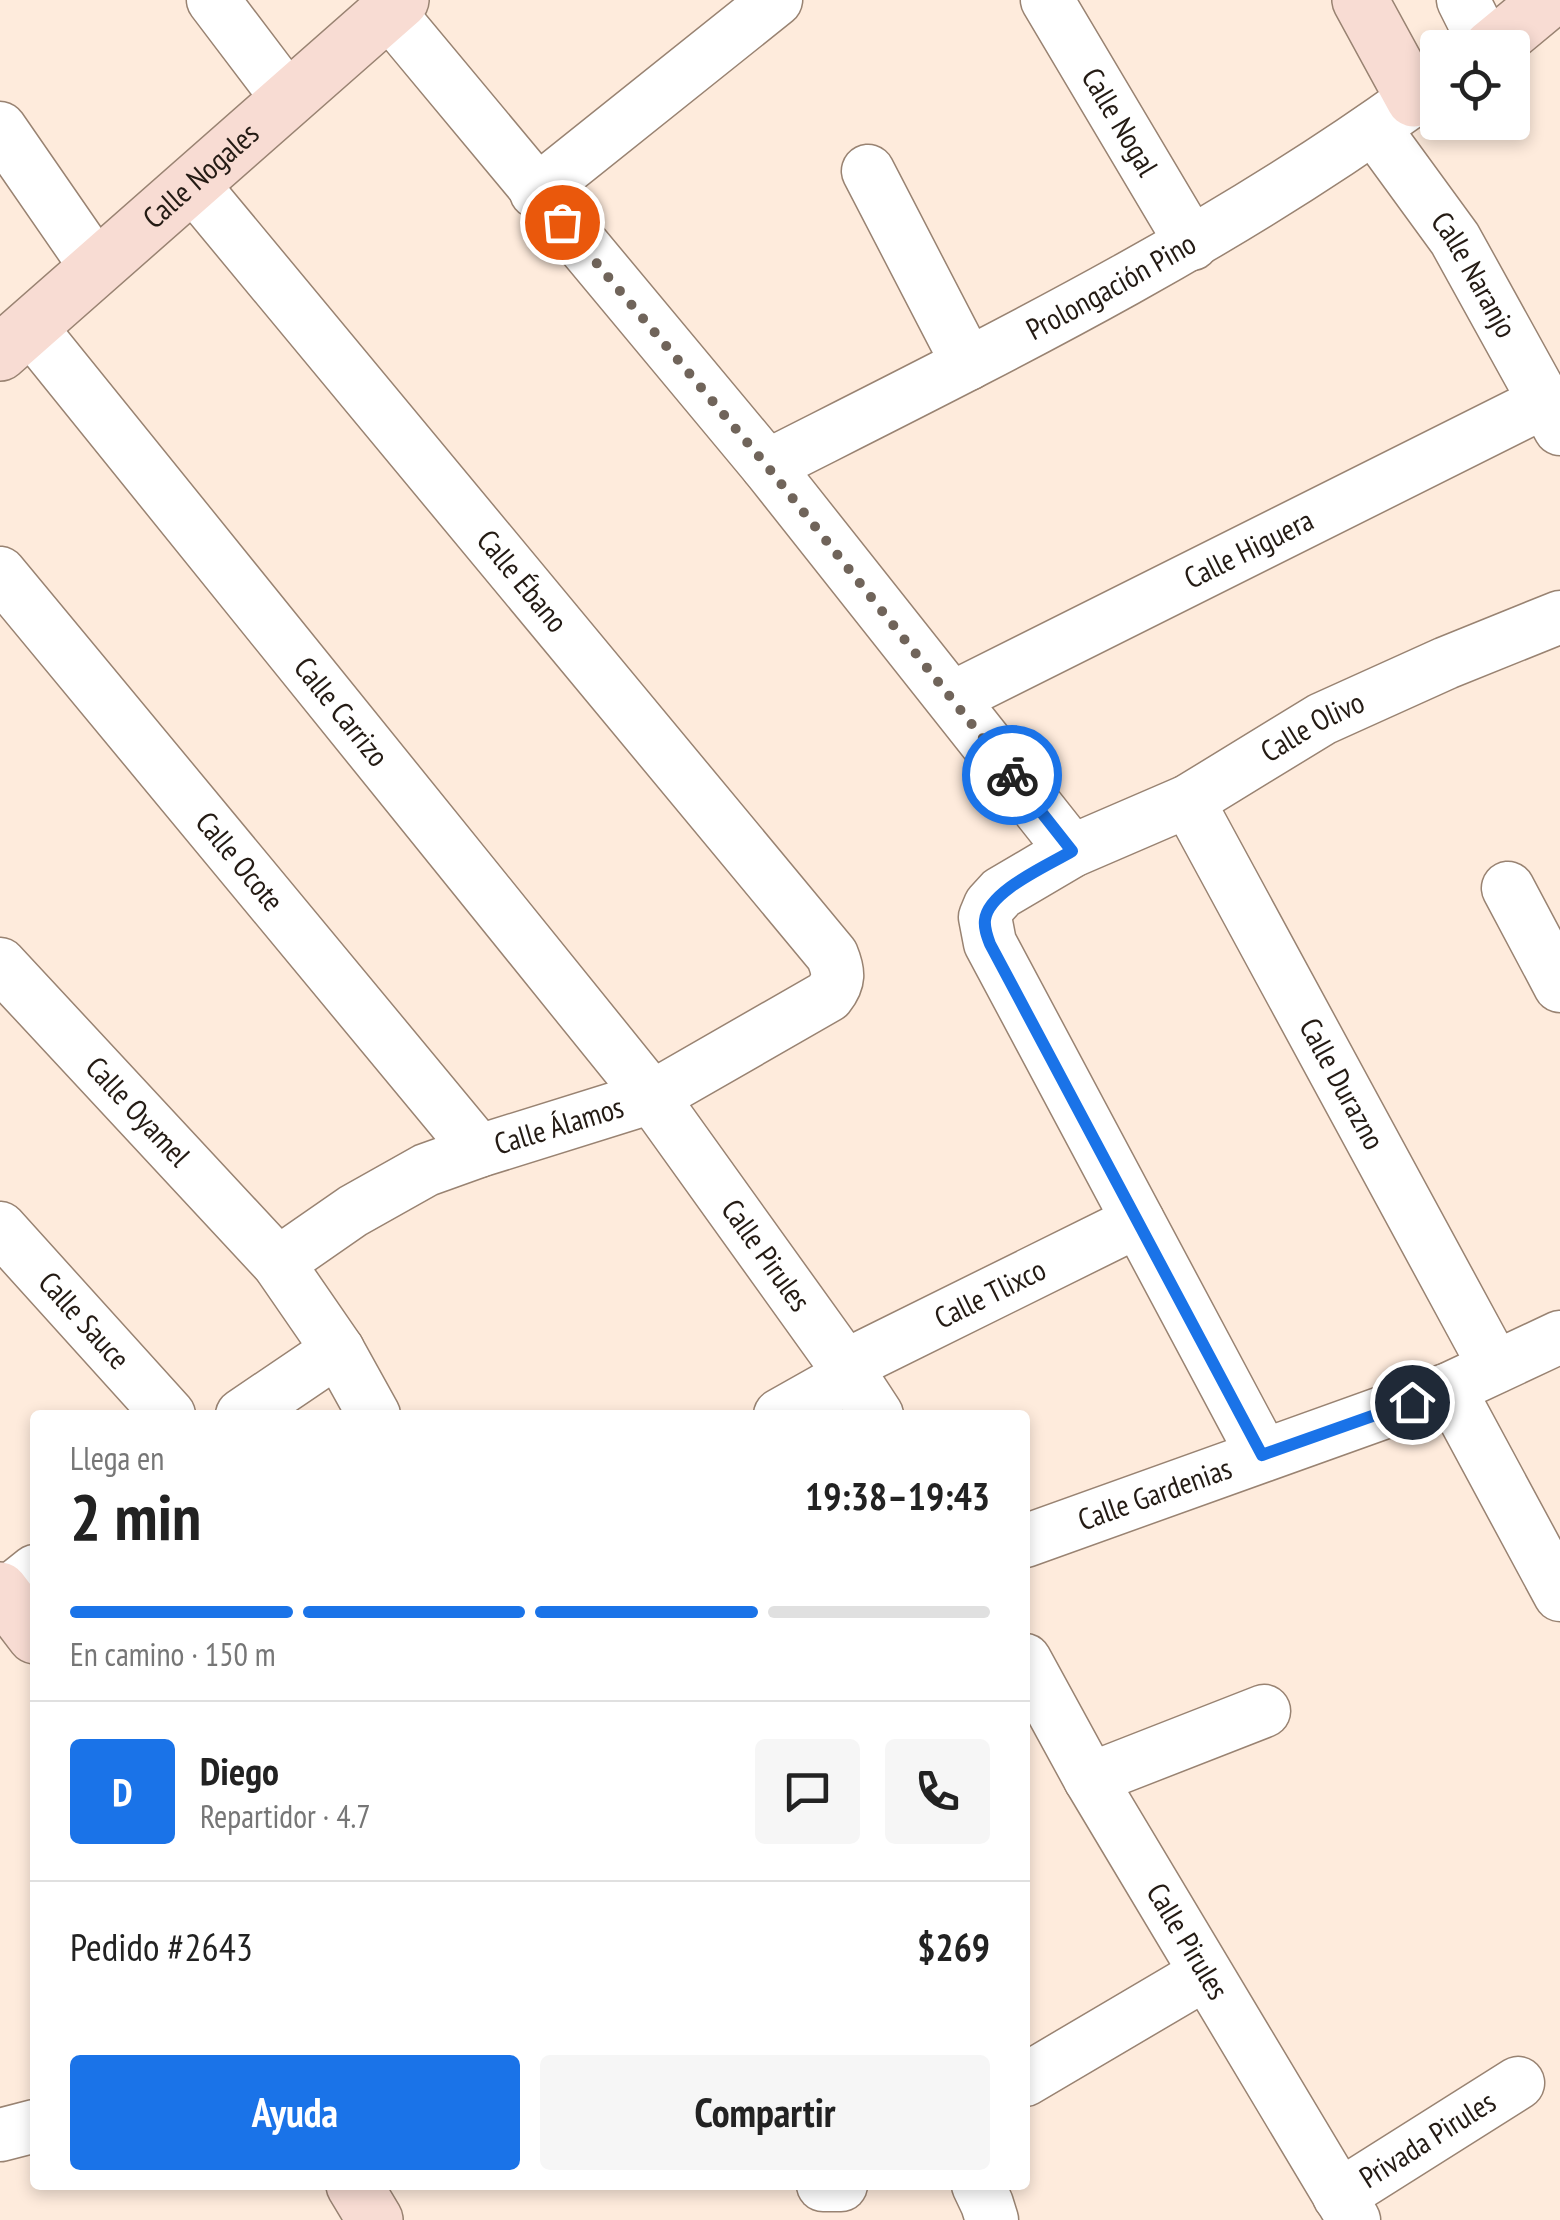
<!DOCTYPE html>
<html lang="es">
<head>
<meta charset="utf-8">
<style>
	:root { --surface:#fff; --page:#f6f6f6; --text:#222; --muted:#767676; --line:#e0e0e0; --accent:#1a73e8 }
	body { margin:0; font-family:"PT Sans Narrow",sans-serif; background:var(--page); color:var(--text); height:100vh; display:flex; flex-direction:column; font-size:38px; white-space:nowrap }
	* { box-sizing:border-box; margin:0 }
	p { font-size:32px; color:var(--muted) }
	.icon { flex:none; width:55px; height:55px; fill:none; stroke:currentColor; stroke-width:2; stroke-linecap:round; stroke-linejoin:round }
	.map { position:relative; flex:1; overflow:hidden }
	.drawer { position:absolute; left:30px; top:1410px; width:1000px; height:780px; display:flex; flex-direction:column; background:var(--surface); border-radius:10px; box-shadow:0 5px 15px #0003 }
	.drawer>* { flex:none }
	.controls { position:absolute; left:1420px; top:30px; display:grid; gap:20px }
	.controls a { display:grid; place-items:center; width:110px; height:110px; border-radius:10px; background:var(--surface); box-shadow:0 5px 15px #0003; font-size:50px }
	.pin { position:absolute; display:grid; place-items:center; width:85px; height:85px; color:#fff; margin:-42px; border:5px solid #fff; border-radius:50%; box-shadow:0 2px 10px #0007 }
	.courier { position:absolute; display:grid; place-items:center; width:100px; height:100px; margin:-50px; border:8px solid #1a73e8; border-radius:50%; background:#fff; color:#222; box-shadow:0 2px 12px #0007 }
	.head em { font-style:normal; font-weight:800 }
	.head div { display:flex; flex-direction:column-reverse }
	.head { display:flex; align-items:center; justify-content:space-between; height:170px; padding:0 40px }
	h1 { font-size:65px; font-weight:800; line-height:75px }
	.bar { display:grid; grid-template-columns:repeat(4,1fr); gap:15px 10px; align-content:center; height:120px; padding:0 40px }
	.bar i { height:12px; border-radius:8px; background:var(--line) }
	.bar .active { background:var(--accent) }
	.bar p { grid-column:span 4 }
	.line { display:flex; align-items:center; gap:25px; padding:0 40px; border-top:2px solid var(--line) }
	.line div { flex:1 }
	.round { display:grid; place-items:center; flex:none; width:105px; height:105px; border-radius:10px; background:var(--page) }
	.button { display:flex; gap:20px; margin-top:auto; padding:20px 40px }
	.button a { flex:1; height:115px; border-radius:10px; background:var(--accent); color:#fff; font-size:40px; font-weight:800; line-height:115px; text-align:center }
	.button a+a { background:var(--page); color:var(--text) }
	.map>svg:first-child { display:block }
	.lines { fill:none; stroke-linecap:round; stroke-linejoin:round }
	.street-casing { stroke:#998372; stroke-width:55 }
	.secondary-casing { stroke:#998372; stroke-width:58 }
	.street { stroke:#fff; stroke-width:52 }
	.secondary { stroke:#f8dcd3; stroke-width:55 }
	.done { stroke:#70645a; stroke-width:10; stroke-dasharray:0 18 }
	.route { stroke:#1a73e8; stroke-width:12 }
	.labels { text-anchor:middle; stroke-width:8; stroke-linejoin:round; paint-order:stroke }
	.street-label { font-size:30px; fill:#241b14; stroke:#fff }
</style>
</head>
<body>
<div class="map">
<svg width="1560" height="2220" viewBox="0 0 1560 2220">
	<rect width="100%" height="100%" fill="#feebdc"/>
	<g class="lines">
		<g class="street-casing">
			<g id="street">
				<path d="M213,0L288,99"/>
				<path id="s1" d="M1047,0L1192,244"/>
				<path d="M1463,0L1487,48"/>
				<path d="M388,11L767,466L1072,851"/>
				<path d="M0,128L96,267"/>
				<path id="s2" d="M1374,128L1455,239L1560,429"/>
				<path d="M868,171L968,364"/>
				<path id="s3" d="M193,185L832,955C839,972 840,981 828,996L652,1097L479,1151L426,1170L353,1211L278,1263"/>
				<path d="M536,192L776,0"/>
				<path id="s4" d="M30,327L652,1097L845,1366L877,1415"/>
				<path id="s5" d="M767,466C988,354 1212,245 1414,99"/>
				<path id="s6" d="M0,573L479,1151"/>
				<path id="s7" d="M952,698L1546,401"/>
				<path id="s8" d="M1188,801L1495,1367"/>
				<path d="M1508,888L1560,986"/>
				<path id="s9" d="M0,964L278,1263L338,1350L374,1415"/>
				<path id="s10" d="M0,1228L169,1415"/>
				<path id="s11" d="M845,1366L1138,1221"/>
				<path d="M1449,1389L1560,1595"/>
				<path d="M242,1415L338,1350"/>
				<path d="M780,1415L851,1375"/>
				<path id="s12" d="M1263,1455L990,943L985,917L990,905L1001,893L1072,851L1188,801L1322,719L1446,663L1560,617"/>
				<path id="s13" d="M1025,1541L1449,1389L1560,1337"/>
				<path d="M5,1595L35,1571"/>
				<path id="s14" d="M1025,1660L1090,1779L1354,2220"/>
				<path d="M1090,1779L1264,1711"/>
				<path d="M1025,2080L1205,1974"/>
				<path d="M0,2135L35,2126"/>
				<path d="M823,2185H841"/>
				<path d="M978,2185L987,2204L992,2220"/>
				<path id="s15" d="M1339,2196L1518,2083"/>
			</g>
		</g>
		<g class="secondary-casing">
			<g id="secondary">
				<path d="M1360,0L1414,99L1438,83"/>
				<path d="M1491,48L1549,0"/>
				<path id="s16" d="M0,353L401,0"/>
				<path d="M0,1590L35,1636"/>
				<path d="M354,2185L375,2220"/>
			</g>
		</g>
		<use href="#street" class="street"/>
		<use href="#secondary" class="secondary"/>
	</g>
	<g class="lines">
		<path class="done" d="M562,222L767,466L1012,775"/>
		<path class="route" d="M1012,775L1072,851C1049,865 988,891 985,920C984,928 987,936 990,944L1262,1455L1412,1402"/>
	</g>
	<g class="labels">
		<g class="street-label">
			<text dy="10" stroke="none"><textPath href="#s1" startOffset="142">Calle Nogal</textPath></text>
			<text dy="10" stroke="none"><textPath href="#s16" startOffset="268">Calle Nogales</textPath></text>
			<text dy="10" stroke="none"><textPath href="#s2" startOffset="178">Calle Naranjo</textPath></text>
			<text dy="10" stroke="none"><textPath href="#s5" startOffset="388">Prolongación Pino</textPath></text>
			<text dy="10" stroke="none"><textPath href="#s7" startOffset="332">Calle Higuera</textPath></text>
			<text dy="10" stroke="none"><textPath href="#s3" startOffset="515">Calle Ébano</textPath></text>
			<text dy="10" stroke="none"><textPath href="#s4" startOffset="495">Calle Carrizo</textPath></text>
			<text dy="10" stroke="none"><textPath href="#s12" startOffset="990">Calle Olivo</textPath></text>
			<text dy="10" stroke="none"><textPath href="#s6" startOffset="375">Calle Ocote</textPath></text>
			<text dy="10" stroke="none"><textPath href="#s8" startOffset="322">Calle Durazno</textPath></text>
			<text dy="10" stroke="none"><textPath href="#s9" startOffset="202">Calle Oyamel</textPath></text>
			<text transform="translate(559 1126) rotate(-17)" y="10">Calle Álamos</text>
			<text dy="10" stroke="none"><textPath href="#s4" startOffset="1185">Calle Pirules</textPath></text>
			<text dy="10" stroke="none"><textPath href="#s11" startOffset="162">Calle Tlixco</textPath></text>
			<text dy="10" stroke="none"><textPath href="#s10" startOffset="125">Calle Sauce</textPath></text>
			<text dy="10" stroke="none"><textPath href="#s13" startOffset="138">Calle Gardenias</textPath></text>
			<text dy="10" stroke="none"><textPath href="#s14" startOffset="325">Calle Pirules</textPath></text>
			<text dy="10" stroke="none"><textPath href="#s15" startOffset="105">Privada Pirules</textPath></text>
		</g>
	</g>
</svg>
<div class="controls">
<a><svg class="icon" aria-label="locate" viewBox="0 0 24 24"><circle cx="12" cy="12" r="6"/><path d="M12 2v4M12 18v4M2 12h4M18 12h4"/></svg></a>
</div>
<div class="pin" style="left:562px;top:222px;background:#ea580c"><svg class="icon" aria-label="bag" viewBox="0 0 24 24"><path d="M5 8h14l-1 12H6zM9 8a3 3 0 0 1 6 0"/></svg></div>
<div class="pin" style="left:1412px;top:1402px;background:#1f2937"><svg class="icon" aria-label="home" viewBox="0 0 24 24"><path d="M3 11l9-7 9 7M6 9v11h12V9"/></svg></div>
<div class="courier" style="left:1012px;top:775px"><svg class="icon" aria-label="bike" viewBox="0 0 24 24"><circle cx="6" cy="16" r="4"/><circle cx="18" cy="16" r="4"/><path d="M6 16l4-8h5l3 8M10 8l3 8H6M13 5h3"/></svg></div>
<section class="drawer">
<div class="head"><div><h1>2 min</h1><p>Llega en</p></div><em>19:38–19:43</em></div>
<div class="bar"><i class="active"></i><i class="active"></i><i class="active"></i><i></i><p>En camino · 150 m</p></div>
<div class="line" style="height:180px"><b class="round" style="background:var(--accent);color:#fff">D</b><div><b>Diego</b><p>Repartidor · 4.7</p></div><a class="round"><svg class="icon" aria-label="chat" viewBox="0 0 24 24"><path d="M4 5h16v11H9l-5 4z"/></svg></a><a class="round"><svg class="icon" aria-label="phone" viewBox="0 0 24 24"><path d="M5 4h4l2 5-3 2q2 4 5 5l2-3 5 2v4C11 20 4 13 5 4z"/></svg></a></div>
<div class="line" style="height:130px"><div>Pedido #2643</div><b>$269</b></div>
<div class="button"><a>Ayuda</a><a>Compartir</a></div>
</section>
</div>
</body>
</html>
